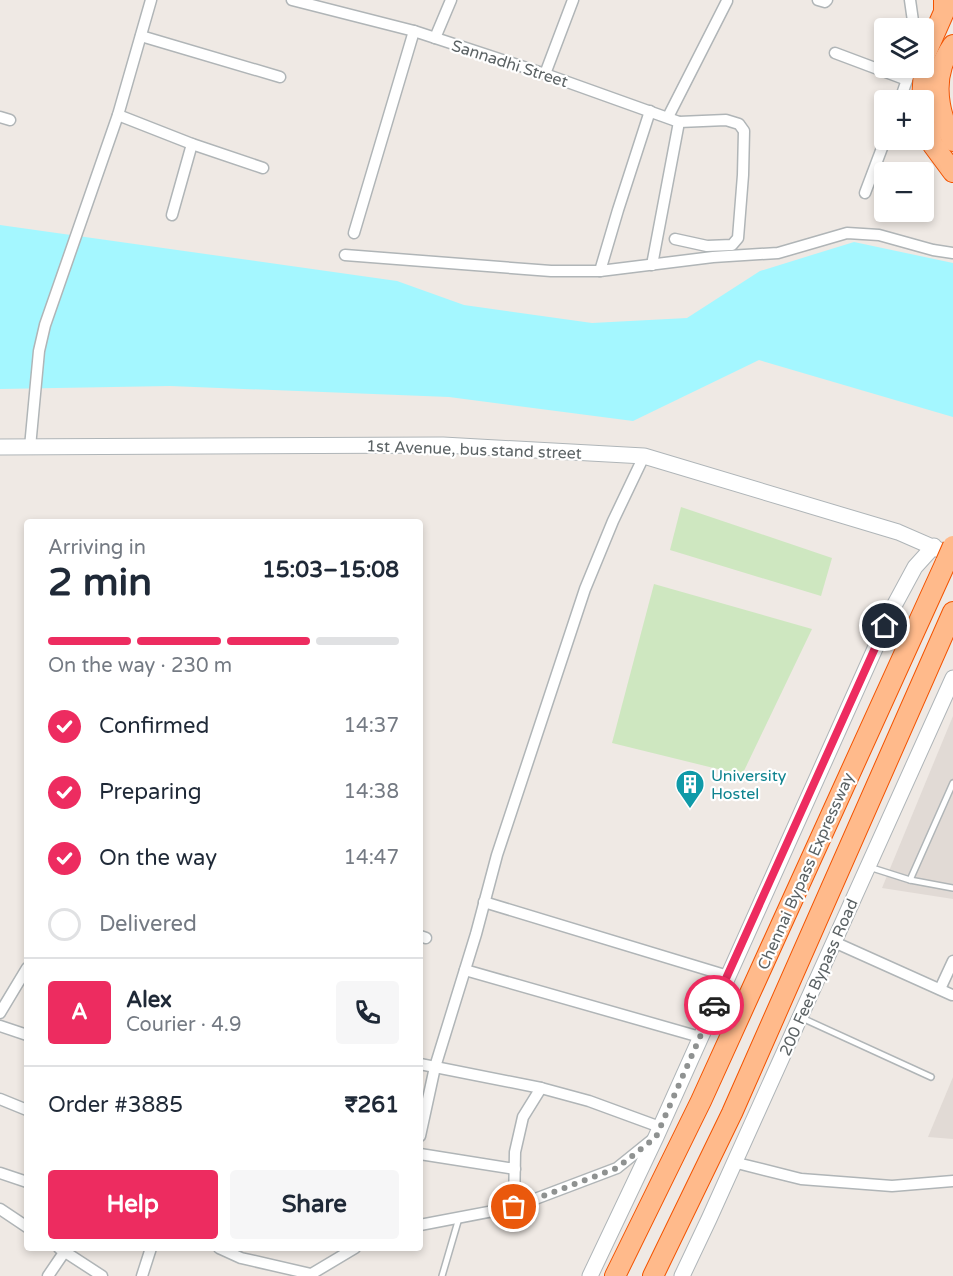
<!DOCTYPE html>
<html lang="en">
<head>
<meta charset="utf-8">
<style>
	:root { --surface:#fff; --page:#f6f6f7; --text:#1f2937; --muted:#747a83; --line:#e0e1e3; --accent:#ed2c60 }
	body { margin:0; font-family:"Varela Round",sans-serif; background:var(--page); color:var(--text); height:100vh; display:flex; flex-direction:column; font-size:22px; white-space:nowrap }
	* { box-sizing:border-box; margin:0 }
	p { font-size:20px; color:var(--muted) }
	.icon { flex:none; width:33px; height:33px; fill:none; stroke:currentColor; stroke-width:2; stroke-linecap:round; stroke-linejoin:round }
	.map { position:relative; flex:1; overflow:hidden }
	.details { position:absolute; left:24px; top:519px; width:399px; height:732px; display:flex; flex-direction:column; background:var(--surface); border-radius:6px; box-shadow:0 3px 9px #0003 }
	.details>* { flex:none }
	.fabs { position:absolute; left:874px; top:18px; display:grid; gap:12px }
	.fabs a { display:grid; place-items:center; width:60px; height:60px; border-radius:6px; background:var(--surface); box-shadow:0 3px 9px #0003; font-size:30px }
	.pin { position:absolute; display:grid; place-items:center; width:51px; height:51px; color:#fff; margin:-26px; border:3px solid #fff; border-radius:50%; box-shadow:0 2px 6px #0007 }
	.courier { position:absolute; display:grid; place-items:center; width:60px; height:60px; margin:-30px; border:4px solid #ed2c60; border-radius:50%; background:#fff; color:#222; box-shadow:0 2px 8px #0007 }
	.summary em { font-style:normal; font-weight:700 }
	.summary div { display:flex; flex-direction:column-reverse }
	.summary { display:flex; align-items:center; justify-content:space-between; height:102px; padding:0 24px }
	h1 { font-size:39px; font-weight:700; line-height:45px }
	.bar { display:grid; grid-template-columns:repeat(4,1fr); gap:9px 6px; align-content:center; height:72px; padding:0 24px }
	.bar i { height:8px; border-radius:4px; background:var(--line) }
	.bar .active { background:var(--accent) }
	.bar p { grid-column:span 4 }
	.line { display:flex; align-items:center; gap:15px; padding:0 24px; border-top:2px solid var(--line) }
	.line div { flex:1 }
	.round { display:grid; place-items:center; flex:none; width:63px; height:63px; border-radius:6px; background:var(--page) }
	ol { padding:0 24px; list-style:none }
	li { display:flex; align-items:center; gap:18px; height:66px }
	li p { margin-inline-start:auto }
	li .icon { padding:6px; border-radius:50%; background:var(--accent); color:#fff; stroke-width:4 }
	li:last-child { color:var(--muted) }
	li i { width:33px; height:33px; border:3px solid var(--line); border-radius:50% }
	.button { display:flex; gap:12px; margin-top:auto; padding:12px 24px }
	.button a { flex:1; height:69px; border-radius:6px; background:var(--accent); color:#fff; font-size:24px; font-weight:700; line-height:69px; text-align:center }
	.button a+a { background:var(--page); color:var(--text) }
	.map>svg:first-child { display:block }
	.education { fill:#e1dad5 }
	.green { fill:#cee7c0 }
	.water { fill:#a4f7ff }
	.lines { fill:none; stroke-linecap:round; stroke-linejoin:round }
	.lane-casing { stroke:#b0b5b7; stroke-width:8 }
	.street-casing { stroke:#b0b5b7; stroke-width:13 }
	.secondary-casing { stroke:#afb5b8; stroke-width:17 }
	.highway-casing { stroke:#f35300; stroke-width:22 }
	.lane { stroke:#fff; stroke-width:5 }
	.street { stroke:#fff; stroke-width:10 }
	.secondary { stroke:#fff; stroke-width:15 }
	.highway { stroke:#ffba8b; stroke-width:20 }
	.highway-bridge-casing { stroke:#f35300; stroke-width:22; stroke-linecap:butt }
	.highway-bridge { stroke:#ffba8b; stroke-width:20 }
	.done { stroke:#8f9291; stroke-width:6; stroke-dasharray:0 10.8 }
	.route { stroke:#ed2c60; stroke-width:8 }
	.labels { text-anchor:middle; stroke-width:4.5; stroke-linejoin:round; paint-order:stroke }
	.street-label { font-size:16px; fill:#5c6365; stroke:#fff }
	.culture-label { font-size:16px; fill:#0d838f; stroke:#fff; text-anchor:start }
</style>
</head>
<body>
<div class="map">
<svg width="953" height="1276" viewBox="0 0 953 1276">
	<rect width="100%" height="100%" fill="#efe9e4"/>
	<g class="education">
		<path d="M953,716V899L882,888Z"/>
		<path d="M953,1077V1139L928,1137Z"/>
	</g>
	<g class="green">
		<path d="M681,507L832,558L821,596L670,550Z"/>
		<path d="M654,584L812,629L742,775L612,743Z"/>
	</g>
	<path class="water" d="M0,225L397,281L464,305L592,323L687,318L760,271L854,242L953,263V417L759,360L633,421L449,397L170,386L0,389Z"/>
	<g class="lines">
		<g class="lane-casing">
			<g id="lane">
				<path d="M869,867L910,880L953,888"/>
				<path d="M910,880L953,783"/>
				<path d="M802,1018L931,1077"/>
				<path d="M442,1276L459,1218"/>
			</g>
		</g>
		<g class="street-casing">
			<g id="street">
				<path d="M292,0L414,31L545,74L679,122L726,120L739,124L744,131L743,175L738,238L732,245L707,246L675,239"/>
				<path d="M818,0L825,2L827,0"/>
				<path d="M910,0L914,28"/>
				<path d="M141,36L280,77"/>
				<path d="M435,38L451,0"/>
				<path d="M835,53L907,80"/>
				<path d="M545,74L573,0"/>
				<path d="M900,100L911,68"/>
				<path d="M118,115L192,144L263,168"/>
				<path d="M0,117L10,120"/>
				<path d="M668,117L727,1"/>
				<path d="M865,193L885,140"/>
				<path d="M172,215L192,144"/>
				<path d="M354,233L414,31"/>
				<path d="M345,255L551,271H600L713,257L778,253L847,233L879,235L933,250L953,253"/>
				<path d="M652,265L679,122"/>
				<path d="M600,271L618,210L650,111"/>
				<path d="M30,447L39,351L45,325L118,115L151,0"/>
				<path d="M484,902L728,976"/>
				<path d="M420,936L426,938"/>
				<path d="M834,942L952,995"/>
				<path d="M465,970L700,1037"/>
				<path d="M940,989L953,961"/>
				<path d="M0,1013L27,968"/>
				<path d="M0,1026L27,1035"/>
				<path d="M420,1064L541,1088L589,1101L660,1127"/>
				<path d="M0,1099L27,1110"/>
				<path d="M420,1136L435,1067L476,934L497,855L585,589L613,521L644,456"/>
				<path d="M420,1154L515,1169"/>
				<path d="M736,1161L741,1164L801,1179L892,1186L953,1181"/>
				<path d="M0,1173L27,1182"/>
				<path d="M514,1207L515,1152L523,1117L541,1088"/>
				<path d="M0,1209L27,1227"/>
				<path d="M420,1225L514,1207L617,1168L653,1139"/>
				<path d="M59,1248L102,1276"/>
				<path d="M219,1248L241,1258L311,1274"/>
				<path d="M48,1276L65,1251"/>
				<path d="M142,1276L151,1248"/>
				<path d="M308,1276L355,1248"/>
			</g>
		</g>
		<g class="secondary-casing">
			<g id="secondary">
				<path d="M0,447L443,445L644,456L898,532L953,556"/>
				<path d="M590,1276L656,1137L895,604L915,567L934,546"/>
				<path d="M682,1276L709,1219L953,678"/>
			</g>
		</g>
		<g class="highway-casing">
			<g id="highway">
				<path d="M953,45C949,51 944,59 942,66C934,91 941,119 953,141"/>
				<path d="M922,100L925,55L944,12V0"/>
				<path d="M924,122L933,145L953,172"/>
				<path d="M615,1276L701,1101L946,562"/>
				<path d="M653,1276L732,1113L953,612"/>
			</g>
		</g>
		<use href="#lane" class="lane"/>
		<use href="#street" class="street"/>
		<use href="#secondary" class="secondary"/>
		<use href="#highway" class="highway"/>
		<g class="highway-bridge-casing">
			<path id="highway-bridge" d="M946,562L953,546"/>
		</g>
		<use href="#highway-bridge" class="highway-bridge"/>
	</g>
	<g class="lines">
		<path class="done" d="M514,1207L617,1168L656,1137L714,1005"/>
		<path class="route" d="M714,1005L885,626"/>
	</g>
	<defs>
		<g id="building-pin" transform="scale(1.5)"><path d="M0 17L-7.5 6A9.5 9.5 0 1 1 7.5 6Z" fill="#0f9aa8" stroke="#fff"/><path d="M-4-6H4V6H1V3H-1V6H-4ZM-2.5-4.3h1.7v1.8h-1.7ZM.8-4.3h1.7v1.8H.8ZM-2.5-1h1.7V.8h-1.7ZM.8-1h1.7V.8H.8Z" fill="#fff"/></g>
	</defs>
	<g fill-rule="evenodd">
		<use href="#building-pin" x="690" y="784"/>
	</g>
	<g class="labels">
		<g class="street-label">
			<text transform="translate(510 63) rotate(18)" y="6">Sannadhi Street</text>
			<text transform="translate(474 449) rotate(2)" y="6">1st Avenue, bus stand street</text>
			<text transform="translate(805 871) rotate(-66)" y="6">Chennai Bypass Expressway</text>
			<text transform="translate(818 977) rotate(-66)" y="6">200 Feet Bypass Road</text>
		</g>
		<g class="culture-label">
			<text x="711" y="781">University<tspan x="711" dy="18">Hostel</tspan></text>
		</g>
	</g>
</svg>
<div class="fabs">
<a><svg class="icon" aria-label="layers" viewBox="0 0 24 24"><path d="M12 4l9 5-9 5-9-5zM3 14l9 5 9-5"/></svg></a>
<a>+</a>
<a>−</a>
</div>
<div class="pin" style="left:514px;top:1207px;background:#ea580c"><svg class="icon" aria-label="bag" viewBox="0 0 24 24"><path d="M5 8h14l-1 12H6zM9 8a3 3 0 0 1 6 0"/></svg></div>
<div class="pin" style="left:885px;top:626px;background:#1f2937"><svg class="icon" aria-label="home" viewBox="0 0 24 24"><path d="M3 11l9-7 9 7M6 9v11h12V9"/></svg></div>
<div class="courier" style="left:714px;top:1005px"><svg class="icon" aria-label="car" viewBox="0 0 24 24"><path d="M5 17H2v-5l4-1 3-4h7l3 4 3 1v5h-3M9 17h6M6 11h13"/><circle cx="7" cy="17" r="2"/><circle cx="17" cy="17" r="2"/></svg></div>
<section class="details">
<div class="summary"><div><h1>2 min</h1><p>Arriving in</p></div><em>15:03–15:08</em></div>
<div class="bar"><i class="active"></i><i class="active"></i><i class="active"></i><i></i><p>On the way · 230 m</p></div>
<ol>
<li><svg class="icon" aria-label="check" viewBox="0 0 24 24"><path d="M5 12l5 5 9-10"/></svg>Confirmed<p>14:37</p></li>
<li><svg class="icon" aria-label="check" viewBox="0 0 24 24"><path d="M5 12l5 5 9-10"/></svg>Preparing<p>14:38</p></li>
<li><svg class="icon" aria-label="check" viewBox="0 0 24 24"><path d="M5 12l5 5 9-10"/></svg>On the way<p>14:47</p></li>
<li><i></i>Delivered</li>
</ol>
<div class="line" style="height:108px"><b class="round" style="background:var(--accent);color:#fff">A</b><div><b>Alex</b><p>Courier · 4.9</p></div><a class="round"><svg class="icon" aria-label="phone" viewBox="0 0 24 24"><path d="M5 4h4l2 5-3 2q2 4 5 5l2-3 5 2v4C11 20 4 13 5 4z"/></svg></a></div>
<div class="line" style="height:78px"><div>Order #3885</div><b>₹261</b></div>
<div class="button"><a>Help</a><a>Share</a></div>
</section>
</div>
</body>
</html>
